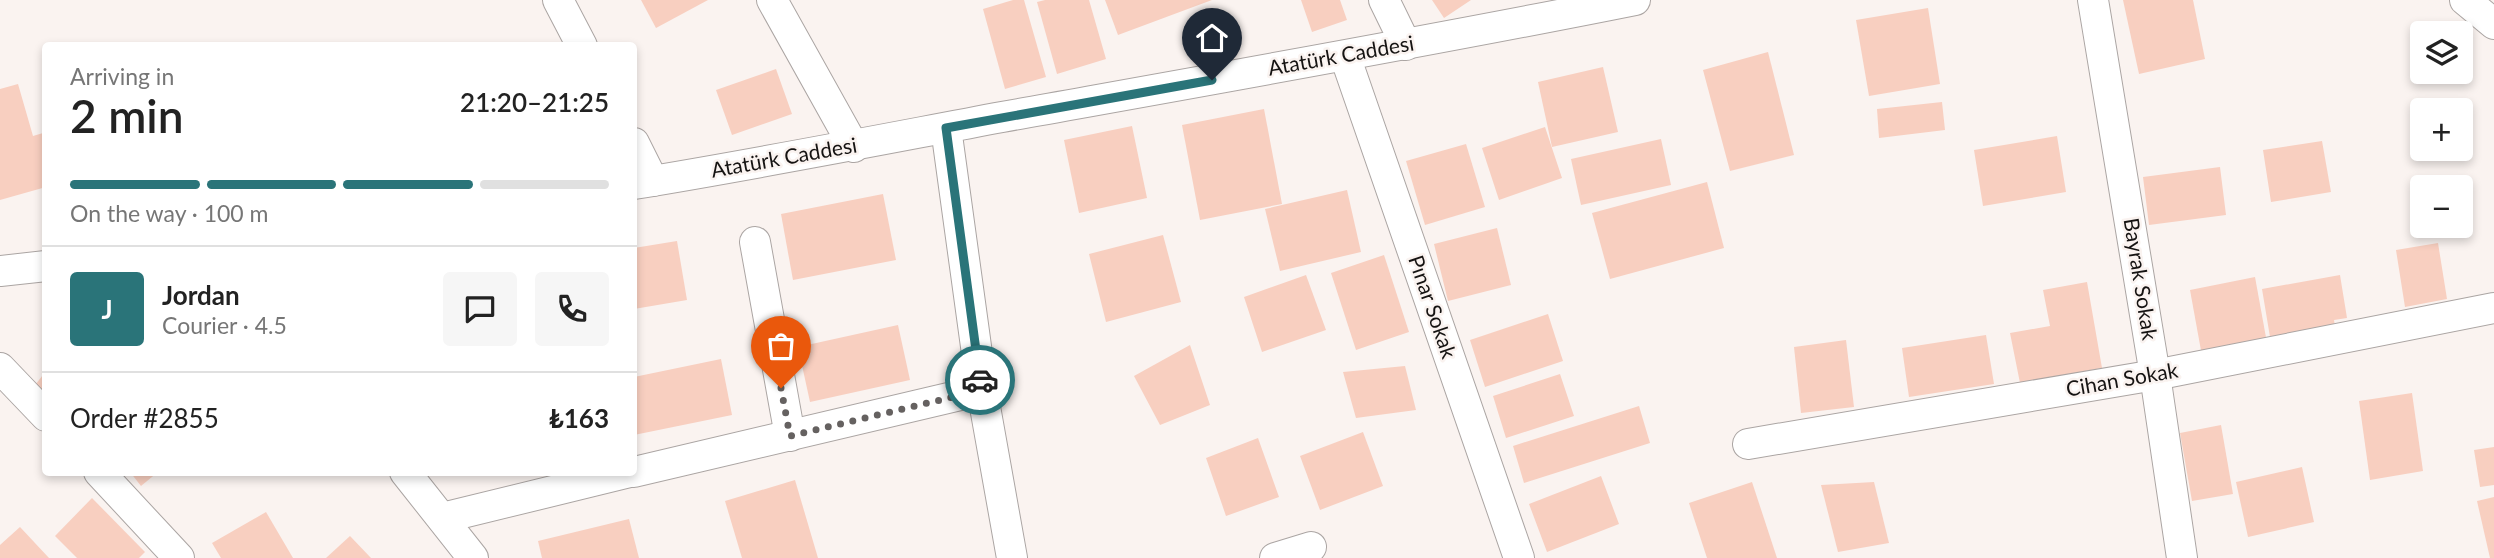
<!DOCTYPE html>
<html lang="en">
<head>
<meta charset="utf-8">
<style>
	:root { --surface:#fff; --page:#f6f6f6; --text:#222; --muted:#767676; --line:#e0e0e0; --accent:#2a7479 }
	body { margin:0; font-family:Lato,sans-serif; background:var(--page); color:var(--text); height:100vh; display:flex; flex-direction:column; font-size:26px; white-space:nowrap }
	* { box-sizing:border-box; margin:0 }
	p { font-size:23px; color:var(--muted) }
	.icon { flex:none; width:38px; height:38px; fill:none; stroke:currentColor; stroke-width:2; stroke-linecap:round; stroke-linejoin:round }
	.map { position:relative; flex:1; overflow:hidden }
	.sheet { position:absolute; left:42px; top:42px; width:595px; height:434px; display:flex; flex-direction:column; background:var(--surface); border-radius:7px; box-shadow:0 4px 10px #0003 }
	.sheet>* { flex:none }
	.tools { position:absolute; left:2410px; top:21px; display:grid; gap:14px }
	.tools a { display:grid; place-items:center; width:63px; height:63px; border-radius:7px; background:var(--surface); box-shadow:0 4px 10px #0003; font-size:35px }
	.pin { position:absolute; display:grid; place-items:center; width:60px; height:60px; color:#fff; margin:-72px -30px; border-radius:50% 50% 50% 0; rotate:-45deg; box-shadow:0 0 7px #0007 }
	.pin .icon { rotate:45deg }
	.courier { position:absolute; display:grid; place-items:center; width:70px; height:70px; margin:-35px; border:5px solid #2a7479; border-radius:50%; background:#fff; color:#222; box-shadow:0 2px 9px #0007 }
	.overview em { font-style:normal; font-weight:600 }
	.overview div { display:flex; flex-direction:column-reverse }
	.overview { display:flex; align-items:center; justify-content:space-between; height:119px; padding:0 28px }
	h1 { font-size:46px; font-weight:600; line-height:52px }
	.bar { display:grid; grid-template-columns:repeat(4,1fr); gap:10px 7px; align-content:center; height:84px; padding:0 28px }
	.bar i { height:9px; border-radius:5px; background:var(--line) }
	.bar .on { background:var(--accent) }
	.bar p { grid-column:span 4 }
	.line { display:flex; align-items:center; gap:18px; padding:0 28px; border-top:2px solid var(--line) }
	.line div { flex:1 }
	.round { display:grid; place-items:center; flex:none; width:74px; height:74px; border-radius:7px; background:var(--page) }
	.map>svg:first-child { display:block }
	.building { fill:#f8cfc0 }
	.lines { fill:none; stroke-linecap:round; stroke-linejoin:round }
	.street-casing { stroke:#aba5a3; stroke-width:32 }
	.street { stroke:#fff; stroke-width:30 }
	.done { stroke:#656160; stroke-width:7; stroke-dasharray:0 12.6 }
	.route { stroke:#2a7479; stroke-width:9 }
	.labels { text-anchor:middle; stroke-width:5; stroke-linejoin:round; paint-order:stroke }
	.street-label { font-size:21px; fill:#151312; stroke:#faf3f0 }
</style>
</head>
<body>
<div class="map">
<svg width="2494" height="558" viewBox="0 0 2494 558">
	<rect width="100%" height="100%" fill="#faf3f0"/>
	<g class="building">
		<path d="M641,0H708L656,28Z"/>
		<path d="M1013,0H1024L1046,77L1005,89L983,9Z"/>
		<path d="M1045,0H1089L1106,59L1057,74L1037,2Z"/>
		<path d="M1105,0H1212L1118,35Z"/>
		<path d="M1301,0H1340L1347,20L1312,32Z"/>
		<path d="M1432,0H1471L1444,18Z"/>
		<path d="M2123,0H2193L2205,59L2139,74Z"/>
		<path d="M1928,8L1940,84L1869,96L1856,20Z"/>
		<path d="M1768,52L1794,155L1730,171L1703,70Z"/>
		<path d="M1603,67L1618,132L1552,147L1538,82Z"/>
		<path d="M776,69L792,114L732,135L716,90Z"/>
		<path d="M18,84L33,136L43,133L46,142V187L0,200V89Z"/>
		<path d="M1942,102L1945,130L1879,138L1877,109Z"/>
		<path d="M1264,109L1282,204L1200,220L1182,125Z"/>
		<path d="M1132,126L1147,198L1079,213L1064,140Z"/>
		<path d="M1545,127L1562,178L1499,200L1482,148Z"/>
		<path d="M2057,136L2066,192L1983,206L1974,150Z"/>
		<path d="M1661,139L1671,185L1581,205L1571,159Z"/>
		<path d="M2322,141L2331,192L2271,202L2263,150Z"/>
		<path d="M1466,144L1485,207L1425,225L1406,161Z"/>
		<path d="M2220,167L2226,215L2149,225L2143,177Z"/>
		<path d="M1707,182L1724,248L1610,279L1592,213Z"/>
		<path d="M1347,190L1361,252L1280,271L1265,209Z"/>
		<path d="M883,194L896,260L793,280L781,214Z"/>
		<path d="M1497,228L1511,285L1448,301L1434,244Z"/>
		<path d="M1163,235L1181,302L1106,322L1089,254Z"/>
		<path d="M677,241L687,300L634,309V248Z"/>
		<path d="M2438,243L2447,299L2405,307L2396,250Z"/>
		<path d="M1384,255L1409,332L1356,350L1331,273Z"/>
		<path d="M1306,275L1326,330L1262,352L1244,297Z"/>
		<path d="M2340,275L2347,318L2334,320L2336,332L2271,343L2262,289Z"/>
		<path d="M2255,277L2267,343L2202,356L2190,290Z"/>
		<path d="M2087,282L2102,368L2020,383L2010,333L2050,326L2043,290Z"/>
		<path d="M1548,314L1563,361L1485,387L1470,340Z"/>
		<path d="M898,325L910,380L810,402L798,347Z"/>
		<path d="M1986,335L1994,384L1909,397L1902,348Z"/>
		<path d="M1846,340L1854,407L1801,413L1794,347Z"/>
		<path d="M1190,345L1210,405L1160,425L1134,376Z"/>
		<path d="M721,359L732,415L634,435V377Z"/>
		<path d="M1405,366L1416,410L1356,418L1343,372Z"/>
		<path d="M46,371V399L32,389Z"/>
		<path d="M1560,374L1574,416L1506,438L1493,396Z"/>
		<path d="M2412,393L2423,471L2370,480L2359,401Z"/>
		<path d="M1639,406L1650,443L1524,483L1513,446Z"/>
		<path d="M2221,425L2233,494L2192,501L2180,433Z"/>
		<path d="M1363,432L1383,486L1320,510L1300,456Z"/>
		<path d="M1258,438L1279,497L1226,516L1206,458Z"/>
		<path d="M2494,447V485L2480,487L2474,450Z"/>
		<path d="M2302,467L2314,522L2248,537L2236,482Z"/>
		<path d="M130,472H158L141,486Z"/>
		<path d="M1601,476L1619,524L1547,552L1529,504Z"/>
		<path d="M795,480L818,558H742L725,501Z"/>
		<path d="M1752,482L1777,558H1707L1689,503Z"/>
		<path d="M1874,482L1889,543L1838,552L1821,485Z"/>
		<path d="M2494,497V558H2490L2477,501Z"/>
		<path d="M92,498L145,552L139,558H77L55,536Z"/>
		<path d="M266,512L293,558H221L212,543Z"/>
		<path d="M629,519L639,558H542L538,541Z"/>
		<path d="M20,527L49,558H0V545Z"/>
		<path d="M350,536L371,558H326Z"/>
	</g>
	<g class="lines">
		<g class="street-casing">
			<g id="street">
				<path d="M558,0L582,46"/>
				<path d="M772,0L854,147"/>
				<path d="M1384,0L1406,45"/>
				<path d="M2093,0L2155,375L2182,558"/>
				<path d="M2465,0L2494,24"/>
				<path d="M1345,56L1519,558"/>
				<path d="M946,128L982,390L1012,558"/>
				<path d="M634,143L653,181"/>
				<path d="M634,184C757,164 879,140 1002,117C1214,79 1425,42 1635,0"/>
				<path d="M755,242L790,436"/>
				<path d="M0,271L46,266"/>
				<path d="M0,368L46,416"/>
				<path d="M1748,444L2155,375L2494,308"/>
				<path d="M99,472L179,558"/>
				<path d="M405,472L473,558"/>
				<path d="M634,472L982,390"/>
				<path d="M442,518L630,472"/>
				<path d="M1275,558L1311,547"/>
			</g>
		</g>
		<use href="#street" class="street"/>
	</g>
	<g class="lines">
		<path class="done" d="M781,388L790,436L982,390L980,380"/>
		<path class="route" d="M980,380L946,128L1212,80"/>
	</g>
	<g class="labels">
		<g class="street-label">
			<text transform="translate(1341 56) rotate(-10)" y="7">Atatürk Caddesi</text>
			<text transform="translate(784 158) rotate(-10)" y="7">Atatürk Caddesi</text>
			<text transform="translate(2140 279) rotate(81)" y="7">Bayrak Sokak</text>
			<text transform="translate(1432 307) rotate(71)" y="7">Pınar Sokak</text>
			<text transform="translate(2122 380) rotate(-10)" y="7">Cihan Sokak</text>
		</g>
	</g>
</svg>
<div class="tools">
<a><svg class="icon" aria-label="layers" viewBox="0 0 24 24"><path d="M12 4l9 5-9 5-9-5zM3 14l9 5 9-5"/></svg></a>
<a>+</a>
<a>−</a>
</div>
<div class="pin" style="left:781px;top:388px;background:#ea580c"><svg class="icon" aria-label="bag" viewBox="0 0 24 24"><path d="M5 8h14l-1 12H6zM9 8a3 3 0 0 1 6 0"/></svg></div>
<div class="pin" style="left:1212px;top:80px;background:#1f2937"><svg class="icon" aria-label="home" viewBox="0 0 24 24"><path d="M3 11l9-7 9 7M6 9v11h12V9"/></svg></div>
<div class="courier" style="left:980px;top:380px"><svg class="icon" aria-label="car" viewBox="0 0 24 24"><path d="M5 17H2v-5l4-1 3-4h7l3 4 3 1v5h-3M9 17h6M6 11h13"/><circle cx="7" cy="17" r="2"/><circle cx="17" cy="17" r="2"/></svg></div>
<section class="sheet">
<div class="overview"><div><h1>2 min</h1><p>Arriving in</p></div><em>21:20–21:25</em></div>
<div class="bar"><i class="on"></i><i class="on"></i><i class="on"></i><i></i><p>On the way · 100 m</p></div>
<div class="line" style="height:126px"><b class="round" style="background:var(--accent);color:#fff">J</b><div><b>Jordan</b><p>Courier · 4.5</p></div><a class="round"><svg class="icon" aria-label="chat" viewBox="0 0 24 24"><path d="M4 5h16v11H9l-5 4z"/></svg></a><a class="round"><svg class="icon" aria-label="phone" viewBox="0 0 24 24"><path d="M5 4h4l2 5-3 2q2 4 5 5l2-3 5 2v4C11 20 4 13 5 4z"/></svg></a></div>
<div class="line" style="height:91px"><div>Order #2855</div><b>₺163</b></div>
</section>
</div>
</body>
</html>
